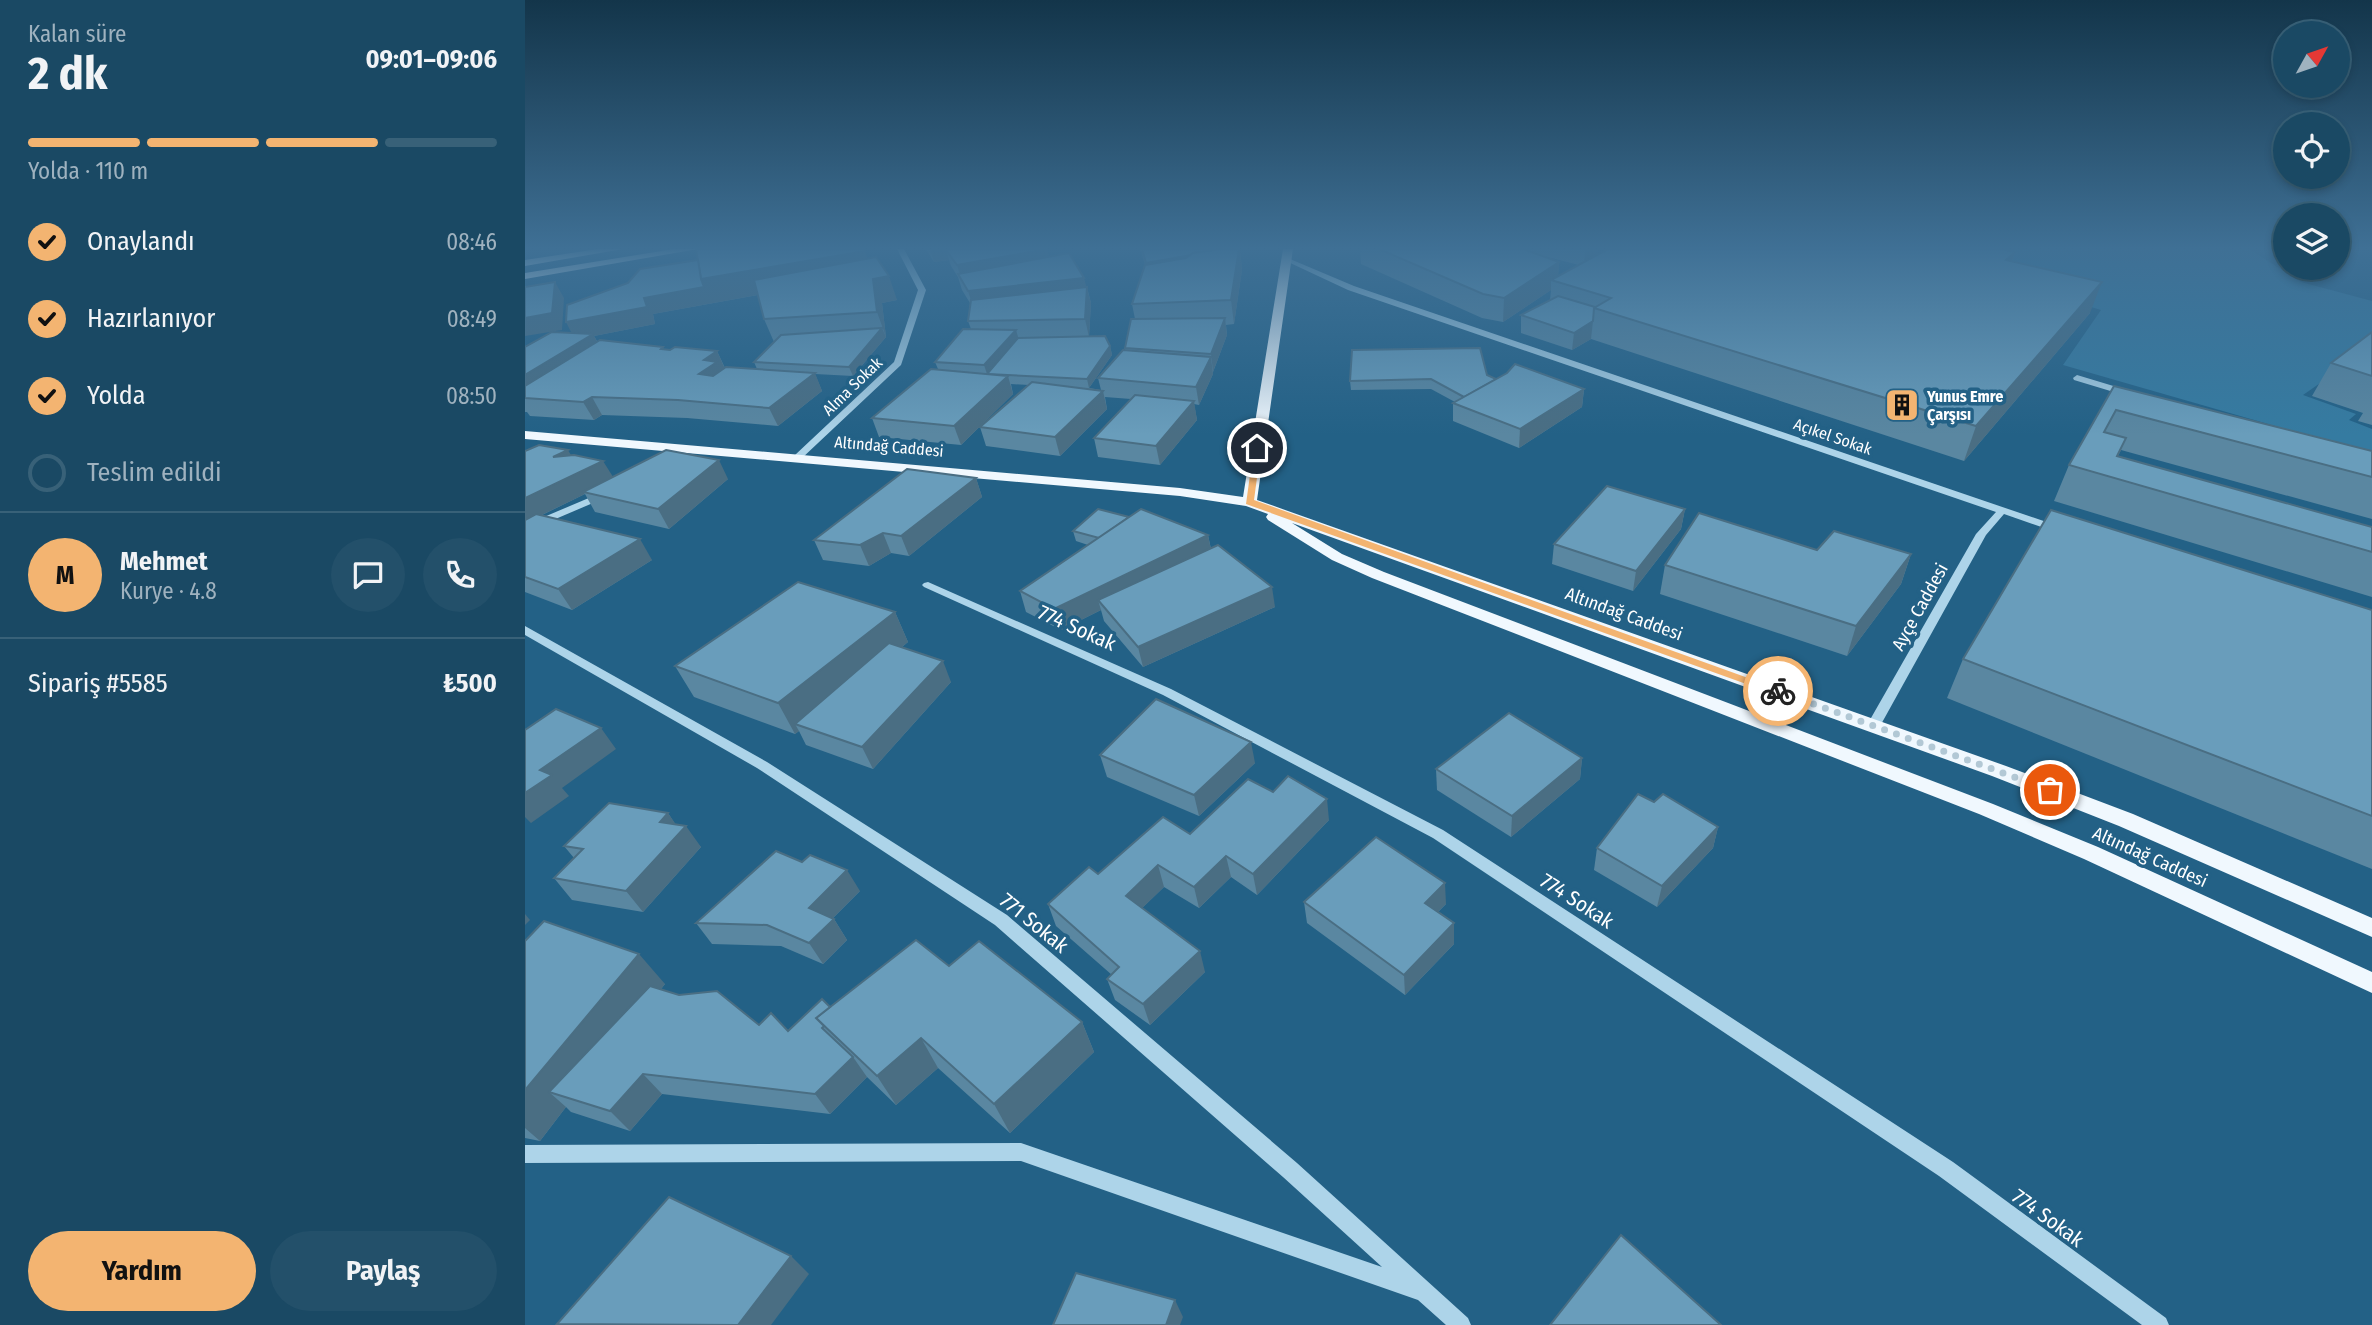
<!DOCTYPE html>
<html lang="tr">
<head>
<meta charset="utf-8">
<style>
	:root { --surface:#1a4964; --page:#23506a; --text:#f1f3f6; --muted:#9fb2bf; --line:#386178; --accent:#f3b471 }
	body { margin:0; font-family:"Fira Sans Condensed",sans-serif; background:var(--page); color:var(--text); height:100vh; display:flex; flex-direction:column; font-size:26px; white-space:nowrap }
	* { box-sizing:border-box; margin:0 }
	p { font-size:23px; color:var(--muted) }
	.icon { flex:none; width:38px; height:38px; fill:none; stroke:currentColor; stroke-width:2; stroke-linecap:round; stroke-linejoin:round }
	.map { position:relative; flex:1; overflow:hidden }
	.side { display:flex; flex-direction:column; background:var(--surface); width:525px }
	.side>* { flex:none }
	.needle { width:46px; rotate:50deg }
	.buttons { position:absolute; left:1748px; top:21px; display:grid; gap:14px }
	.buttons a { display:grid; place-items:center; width:77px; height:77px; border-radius:50%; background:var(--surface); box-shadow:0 4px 10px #0003,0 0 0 2px var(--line); font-size:35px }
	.pin { position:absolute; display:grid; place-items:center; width:60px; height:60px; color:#fff; margin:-30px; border:4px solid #fff; border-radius:50%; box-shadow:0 2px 7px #0007 }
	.courier { position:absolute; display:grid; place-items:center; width:70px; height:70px; margin:-35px; border:5px solid #f3b471; border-radius:50%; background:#fff; color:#222; box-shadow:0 2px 9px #0007 }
	.summary em { font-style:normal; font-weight:700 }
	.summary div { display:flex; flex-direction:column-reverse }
	.summary { display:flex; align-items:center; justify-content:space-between; height:119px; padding:0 28px }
	h1 { font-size:46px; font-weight:700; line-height:52px }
	.bar { display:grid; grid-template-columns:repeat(4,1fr); gap:10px 7px; align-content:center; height:84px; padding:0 28px }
	.bar i { height:9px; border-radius:5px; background:var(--line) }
	.bar .selected { background:var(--accent) }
	.bar p { grid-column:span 4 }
	.line { display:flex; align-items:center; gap:18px; padding:0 28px; border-top:2px solid var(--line) }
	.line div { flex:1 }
	.round { display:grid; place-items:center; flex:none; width:74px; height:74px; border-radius:37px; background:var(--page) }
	ol { padding:0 28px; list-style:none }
	li { display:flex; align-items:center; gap:21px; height:77px }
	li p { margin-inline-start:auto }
	li .icon { padding:7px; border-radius:50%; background:var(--accent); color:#111; stroke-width:4 }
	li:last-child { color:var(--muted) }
	li i { width:38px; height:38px; border:4px solid var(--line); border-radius:50% }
	.cta { display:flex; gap:14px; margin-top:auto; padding:14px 28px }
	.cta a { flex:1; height:80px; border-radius:42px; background:var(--accent); color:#111; font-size:28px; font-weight:700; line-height:80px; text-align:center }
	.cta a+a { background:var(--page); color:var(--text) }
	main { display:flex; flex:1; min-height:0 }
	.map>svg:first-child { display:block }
	.green { fill:#357ba1 }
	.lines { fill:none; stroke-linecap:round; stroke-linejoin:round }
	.minor { fill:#add4e9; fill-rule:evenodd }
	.major { fill:#f0f8fe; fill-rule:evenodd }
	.wall { fill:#5a87a1; fill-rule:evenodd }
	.shaded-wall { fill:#4a6e83 }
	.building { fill:#699dbb; stroke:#4a6e83; stroke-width:2 }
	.route { fill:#f3b471 }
	.done { stroke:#b2c8d5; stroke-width:7; stroke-dasharray:0 12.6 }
	.labels { text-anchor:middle; stroke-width:7; stroke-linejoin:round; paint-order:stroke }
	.far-street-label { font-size:16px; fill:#fff; stroke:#236186 }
	.far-poi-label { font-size:16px; font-weight:bold; fill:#fff; stroke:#236186; text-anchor:start }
	.street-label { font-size:18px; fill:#fff; stroke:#236186 }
	.near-street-label { font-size:21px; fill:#fff; stroke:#236186 }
</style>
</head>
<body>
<main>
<section class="side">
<div class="summary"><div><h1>2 dk</h1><p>Kalan süre</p></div><em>09:01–09:06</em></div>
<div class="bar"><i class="selected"></i><i class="selected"></i><i class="selected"></i><i></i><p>Yolda · 110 m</p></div>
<ol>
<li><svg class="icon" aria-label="check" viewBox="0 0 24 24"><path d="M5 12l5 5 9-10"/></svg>Onaylandı<p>08:46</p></li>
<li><svg class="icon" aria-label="check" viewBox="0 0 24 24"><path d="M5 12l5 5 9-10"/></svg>Hazırlanıyor<p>08:49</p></li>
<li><svg class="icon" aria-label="check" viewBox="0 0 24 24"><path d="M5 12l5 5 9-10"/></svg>Yolda<p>08:50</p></li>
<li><i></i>Teslim edildi</li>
</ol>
<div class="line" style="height:126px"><b class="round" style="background:var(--accent);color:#111">M</b><div><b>Mehmet</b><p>Kurye · 4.8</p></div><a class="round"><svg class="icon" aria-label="chat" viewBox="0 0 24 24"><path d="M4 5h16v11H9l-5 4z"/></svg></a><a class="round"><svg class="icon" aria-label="phone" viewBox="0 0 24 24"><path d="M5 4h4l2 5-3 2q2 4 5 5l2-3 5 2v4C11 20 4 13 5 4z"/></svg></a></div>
<div class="line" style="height:91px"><div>Sipariş #5585</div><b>₺500</b></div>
<div class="cta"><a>Yardım</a><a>Paylaş</a></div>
</section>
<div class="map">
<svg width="1847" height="1325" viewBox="0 0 1847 1325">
	<rect width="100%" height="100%" fill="#236186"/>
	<path class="green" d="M1373,249H1724L1776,282L1847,301V347L1778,395L1831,414L1824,420L1847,429V454L1538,365L1576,310Z"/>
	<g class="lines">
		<g class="minor">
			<path d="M372,249H379L401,290L376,365L276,459H270V455L369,362L393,290Z"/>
			<path d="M761,259H765L829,286L1536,527L1537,529L1536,531H1528L1479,514L1461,535L1354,728H1344L1342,725L1451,534L1471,512L823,290L761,261Z"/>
			<path d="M1552,375L1605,391L1606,393L1602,396L1549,380L1548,378Z"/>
			<path d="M78,492L83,495L82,497L0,532V525Z"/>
			<path d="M403,582L646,689L918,830L1428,1162L1641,1318L1644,1325H1617L1414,1176L908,838L638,695L399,587L397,585L399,583Z"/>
			<path d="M0,626L242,762L482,915L772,1163L943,1318L946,1325H921L893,1300L496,1161L0,1163V1145L496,1143L857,1267L758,1177L470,925L232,768L0,635Z"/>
		</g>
		<g class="major">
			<path d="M73,249H98L0,266V260Z"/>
			<path d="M149,249H173L0,279V273Z"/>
			<path d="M758,249H768L732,500L1481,766L1608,814L1847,918V937L1594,826L1467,776L767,523L817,554L859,572L1468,804L1573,847L1847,972V993L1559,859L1454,814L847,578L807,560L743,520L741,517L743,514L721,506L655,496L0,439V431L655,488L718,497Z"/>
		</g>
	</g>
	<g class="wall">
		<path d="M401,249H522L524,257L562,287L566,303L564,337L585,346L587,355L564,388L576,390L573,378L600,350V348L610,319L607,304L620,265L616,251L614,249H715L717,270L709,324L701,325L702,335L688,372V374L674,405L669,404L672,420L635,465L573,457L569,438L606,399L580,397L582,409L535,456L461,446L455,427L504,385L486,384L488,394L436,445L354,437L347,418L413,369L410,362L446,329L443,321L445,303L437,290L433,277L426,266L424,260L409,262ZM493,337H559L493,338Z"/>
		<path d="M835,249H1073L1072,255L1490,252L1487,262L1565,313L1439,461L1066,339L1047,350L996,333V315L1025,300L1026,290L978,322L957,318L836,264ZM1011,254L1054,265L1033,276L1034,262Z"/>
		<path d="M342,258L372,300L357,303L361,337L328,376L290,374L297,391L253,426L162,418L77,415L69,420L5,416L2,412H0V347L47,333ZM233,295L239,319L249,342L229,362L232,369L200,368L192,351L139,349L72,341L69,336L130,324L128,314Z"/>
		<path d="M1847,332V425L1833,421L1838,413L1787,396L1806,363Z"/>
		<path d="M962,375L971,379L1059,389L1057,407L994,448L928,421V403L930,402L906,389L826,390L825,381Z"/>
		<path d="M1589,386L1847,451V519L1596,450L1593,456L1847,527V597L1529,501L1544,465Z"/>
		<path d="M0,451L46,455L88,477L203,479L144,529L70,512L60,494L17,515L127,560L47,610L0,592Z"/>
		<path d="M451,478L457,497L384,556L366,553L344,566L298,560L289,540Z"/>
		<path d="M1160,509L1156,529L1108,591L1027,564L1029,544Z"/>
		<path d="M548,531L683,535L686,549L750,607L618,667L579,621L576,610L536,630L501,612L495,591L563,545L551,541Z"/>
		<path d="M1292,550L1386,554L1376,584L1322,656L1135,594L1140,565Z"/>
		<path d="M1847,610V869L1422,698L1438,659Z"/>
		<path d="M370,612L383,642L377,647L426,682L348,769L281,745L274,731L270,734L169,697L150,666Z"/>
		<path d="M575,755L730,763L674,816L582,777Z"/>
		<path d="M1057,758L1055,779L986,837L912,790L911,769Z"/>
		<path d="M1129,802L1193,827L1188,848L1132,907L1069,870L1072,848Z"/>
		<path d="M143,813L150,824L176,847L118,912L47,900L29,878L49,858L39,846Z"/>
		<path d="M804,820L732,895L706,877L674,908L639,887L617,908L680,972L625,1025L590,1000L582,979L587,975L531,926L523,904L573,874L665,834Z"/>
		<path d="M335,891L308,918L309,919L322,940L298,964L256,946L187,944L171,923Z"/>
		<path d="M779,902L921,904L913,912L929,923V944L880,995L782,923Z"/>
		<path d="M0,941L140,984L136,989L234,1025L263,1031L305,1007L424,966L557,1022L569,1052L485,1133L413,1068L371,1105L342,1077L305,1114L137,1094L105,1131L46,1112L41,1107L15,1141L0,1138Z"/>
	</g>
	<g class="shaded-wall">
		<path d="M405,249H476L421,250L424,260L409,262Z"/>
		<path d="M522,249L526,265L437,281L432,265Z"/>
		<path d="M696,249H715L717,270L709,324L706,300L624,279L621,263Z"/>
		<path d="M1062,249H1073L1072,258L1059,266L1060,250Z"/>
		<path d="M340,251L348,274L128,314L130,324L69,336L77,351L0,397V375L50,340L41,322L176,279Z"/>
		<path d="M1490,252L1480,282L1481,260Z"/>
		<path d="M1034,262L1033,282L1026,280V290L978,322L979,298Z"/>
		<path d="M364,276L372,300L357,303L361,337L352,312L348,279Z"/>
		<path d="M559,278L566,303L564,337L560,319L448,307L443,291Z"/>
		<path d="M30,282L39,298L37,330L0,336V318Z"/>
		<path d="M1577,282L1565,313L1439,461L1451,426Z"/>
		<path d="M700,318L702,335L688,372L686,354Z"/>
		<path d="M1068,321L1066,339L1047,350L1049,333Z"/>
		<path d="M357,328L361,337L328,376L324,367Z"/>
		<path d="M491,330L496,347L462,374L459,365Z"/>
		<path d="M585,346L587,355L564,388L562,379Z"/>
		<path d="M192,351L200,369L201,380L174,374L179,360Z"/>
		<path d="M686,357L688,374L674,405L671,387Z"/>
		<path d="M290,373L297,391L253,426L244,408Z"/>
		<path d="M483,376L488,394L436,445L429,426Z"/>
		<path d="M1059,389L1057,407L994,448L995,429Z"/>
		<path d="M578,391L582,409L535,456L530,437Z"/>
		<path d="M67,397L77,415L69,420L58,402Z"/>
		<path d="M669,401L672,420L635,465L631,446Z"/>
		<path d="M43,450L54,469L28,457Z"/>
		<path d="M194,460L203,479L144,529L133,509Z"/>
		<path d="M78,461L90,480L58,492L60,494L0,523V498Z"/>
		<path d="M451,478L457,497L384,556L376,536Z"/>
		<path d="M1160,509L1156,529L1108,591L1111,571Z"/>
		<path d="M358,533L366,553L344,566L335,545Z"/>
		<path d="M683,535L687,555L573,600L576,610L536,630L529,609Z"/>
		<path d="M115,539L127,560L47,610L33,589Z"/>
		<path d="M1386,554L1376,584L1322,656L1331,626Z"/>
		<path d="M747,587L750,607L618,667L613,647Z"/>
		<path d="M370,612L383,642L279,727L270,724L274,731L270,734L253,703Z"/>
		<path d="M418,661L426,682L348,769L337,747Z"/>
		<path d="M76,728L91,749L37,788L44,796L6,823L0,817V793L15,770Z"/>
		<path d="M726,742L730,763L674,816L669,795Z"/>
		<path d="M1057,758L1055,779L986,837L987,816Z"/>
		<path d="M802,799L804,820L732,895L728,874Z"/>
		<path d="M143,813L156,832L161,826L176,847L118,912L101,891L135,822Z"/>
		<path d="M1193,827L1188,848L1132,907L1137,886Z"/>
		<path d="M701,856L706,877L674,908L669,887Z"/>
		<path d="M633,865L639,887L608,917L601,896Z"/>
		<path d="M322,870L335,891L297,929L284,908Z"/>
		<path d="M920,883L921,904L900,924V903Z"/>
		<path d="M0,914L5,920L0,925Z"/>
		<path d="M309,919L322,940L298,964L284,943Z"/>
		<path d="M929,923V944L880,995L879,975Z"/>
		<path d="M675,951L680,972L625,1025L618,1004Z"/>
		<path d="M114,954L140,984L48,1099L24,1092L41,1107L15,1141L0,1128V1090Z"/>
		<path d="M557,1022L569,1052L485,1133L469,1104Z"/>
		<path d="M396,1038L413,1068L371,1105L352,1076Z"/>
		<path d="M328,1057L342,1077L305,1114L290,1094Z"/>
		<path d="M118,1074L137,1094L105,1131L85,1111Z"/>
		<path d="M266,1256L284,1274L246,1325H213Z"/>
		<path d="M650,1300L658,1317L655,1325H641Z"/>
	</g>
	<g class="building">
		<path d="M171,249H339L340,251L176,279Z"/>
		<path d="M427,249H522L432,265L421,250Z"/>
		<path d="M617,249H696L668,253L666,255L621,263Z"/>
		<path d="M697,249H714L706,300L607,304L620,265L661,258L668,253Z"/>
		<path d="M854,249H998L1034,262L979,298L958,294Z"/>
		<path d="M1083,249H1476L1490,252L1481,260L1577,282L1451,426L1069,308L1086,298L1026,280Z"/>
		<path d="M544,253L559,278L443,291L433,274Z"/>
		<path d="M351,257L364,276L348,279L352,312L239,319L229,280Z"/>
		<path d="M173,260L176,279L179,287L119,298L122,307L41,322L42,305L103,283L115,269Z"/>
		<path d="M30,282L27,313L0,318V287Z"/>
		<path d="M562,287L560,319L443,321L446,300Z"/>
		<path d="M1033,296L1070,307L1069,308L1068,321L1049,333L996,315Z"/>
		<path d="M700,318L686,354L600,348L606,319Z"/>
		<path d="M357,328L324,367L229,362L256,335Z"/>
		<path d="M438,329L491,330L459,365L410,362Z"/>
		<path d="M27,332L68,334L0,375V347Z"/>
		<path d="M1847,332V376L1806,363Z"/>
		<path d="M580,336L585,346L562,379L462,374L493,338Z"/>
		<path d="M75,340L138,347L136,349L145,350L150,347L192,351L179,360L192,362L174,374L188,376L201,367L290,373L244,408L153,400L67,397L58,402L0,398V386Z"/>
		<path d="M955,348L962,375L971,379L939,397L906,379L825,381L827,350Z"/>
		<path d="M598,350L686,357L671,387L573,378Z"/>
		<path d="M990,364L1059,389L995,429L928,403L982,373Z"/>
		<path d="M406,369L483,376L429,426L347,418Z"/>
		<path d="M507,382L578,391L530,437L455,427Z"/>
		<path d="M1589,386L1847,451V477L1591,410L1579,432L1601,438L1592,456L1847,527V552L1544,465Z"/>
		<path d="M610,395L669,401L631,446L569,438Z"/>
		<path d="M14,445L43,450L28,457L49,455L78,461L0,498V451Z"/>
		<path d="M141,450L194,460L133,509L58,492Z"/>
		<path d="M382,469L451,478L376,536L358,533L335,545L289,540Z"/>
		<path d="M1082,486L1160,509L1111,571L1029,544Z"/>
		<path d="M573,509L604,517L574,538L548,531Z"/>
		<path d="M616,509L683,535L529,609L495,591Z"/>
		<path d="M1526,510L1847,610V816L1438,659Z"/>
		<path d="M1174,513L1292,550L1309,531L1386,554L1331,626L1140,565Z"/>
		<path d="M11,514L115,539L33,589L0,577V520Z"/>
		<path d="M693,545L747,587L613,647L573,600Z"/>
		<path d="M273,582L370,612L253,703L150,666Z"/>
		<path d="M364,643L418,661L337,747L270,724Z"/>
		<path d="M631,699L726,742L669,795L575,755Z"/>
		<path d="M31,709L76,728L15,770L27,775L0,793V730Z"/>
		<path d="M984,713L1057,758L987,816L911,769Z"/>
		<path d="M763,776L802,799L728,874L701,856L669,887L633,865L601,896L675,951L618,1004L582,979L594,967L523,904L564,867L573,874L638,817L665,834L723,779L748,792Z"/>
		<path d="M1113,794L1129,802L1138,794L1193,827L1137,886L1072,848Z"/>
		<path d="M84,803L143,813L135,822L161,826L101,891L29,878L58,849L39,846Z"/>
		<path d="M851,837L920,883L900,903L929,923L879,975L779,902Z"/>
		<path d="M251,851L277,862L285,855L322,870L284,908L309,919L284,943L242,925L171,923Z"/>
		<path d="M19,921L114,954L0,1090V941Z"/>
		<path d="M391,940L424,966L454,941L557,1022L469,1104L396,1038L352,1076L291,1018Z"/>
		<path d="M125,986L154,995L192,991L234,1025L246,1013L263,1031L297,999L305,1007L291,1018L299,1026L297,1028L328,1057L290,1094L118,1074L85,1111L24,1092Z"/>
		<path d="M144,1197L266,1256L213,1325L32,1324Z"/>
		<path d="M1096,1235L1196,1325H1025Z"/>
		<path d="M551,1273L650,1300L641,1325H528Z"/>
	</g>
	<linearGradient id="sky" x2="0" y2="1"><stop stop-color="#13354a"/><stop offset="0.57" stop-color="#3f7095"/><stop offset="1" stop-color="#3f7095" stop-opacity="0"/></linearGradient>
	<rect width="1847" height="435" fill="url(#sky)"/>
	<path class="route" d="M729,446L736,448L729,500L1259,691L1257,694H1249L721,504Z"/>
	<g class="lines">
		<path class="done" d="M1253,691L1525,790"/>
	</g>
	<defs>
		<g id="building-square" transform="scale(1.75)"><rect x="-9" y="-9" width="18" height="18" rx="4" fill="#f3b471" stroke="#236186"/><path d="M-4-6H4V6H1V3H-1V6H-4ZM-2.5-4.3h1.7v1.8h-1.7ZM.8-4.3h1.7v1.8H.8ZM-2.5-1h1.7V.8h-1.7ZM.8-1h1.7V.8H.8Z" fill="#111"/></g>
	</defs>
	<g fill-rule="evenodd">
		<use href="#building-square" x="1377" y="405"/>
	</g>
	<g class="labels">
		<g class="far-street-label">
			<text transform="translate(327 386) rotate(-44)" y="6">Alma Sokak</text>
			<text transform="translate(1308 436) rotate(19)" y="6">Açıkel Sokak</text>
			<text transform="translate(364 446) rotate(5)" y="6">Altındağ Caddesi</text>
		</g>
		<g class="far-poi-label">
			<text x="1402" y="402">Yunus Emre<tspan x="1402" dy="18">Çarşısı</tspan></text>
		</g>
		<g class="street-label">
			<text transform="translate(1395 607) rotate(-61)" y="6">Ayçe Caddesi</text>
			<text transform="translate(1099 614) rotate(20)" y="6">Altındağ Caddesi</text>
			<text transform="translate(1625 857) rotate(24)" y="6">Altındağ Caddesi</text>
		</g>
		<g class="near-street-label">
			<text transform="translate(552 628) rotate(24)" y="7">774 Sokak</text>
			<text transform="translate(1052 901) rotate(33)" y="7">774 Sokak</text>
			<text transform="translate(509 923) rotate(39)" y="7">771 Sokak</text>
			<text transform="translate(1523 1218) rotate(36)" y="7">774 Sokak</text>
		</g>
	</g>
</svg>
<div class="buttons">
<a><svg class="needle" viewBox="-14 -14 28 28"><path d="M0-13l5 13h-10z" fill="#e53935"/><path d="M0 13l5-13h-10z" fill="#9fb2bf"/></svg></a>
<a><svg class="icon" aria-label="locate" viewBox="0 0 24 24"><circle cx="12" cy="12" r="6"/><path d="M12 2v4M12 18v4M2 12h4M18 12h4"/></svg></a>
<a><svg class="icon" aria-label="layers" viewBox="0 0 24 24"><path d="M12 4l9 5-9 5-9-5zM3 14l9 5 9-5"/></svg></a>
</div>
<div class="pin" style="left:1525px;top:790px;background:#ea580c"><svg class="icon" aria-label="bag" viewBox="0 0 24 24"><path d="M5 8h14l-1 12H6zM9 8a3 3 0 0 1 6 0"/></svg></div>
<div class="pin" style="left:732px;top:448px;background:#1f2937"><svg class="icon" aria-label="home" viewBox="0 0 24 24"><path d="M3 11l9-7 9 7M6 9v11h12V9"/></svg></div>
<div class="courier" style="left:1253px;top:691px"><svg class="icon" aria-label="bike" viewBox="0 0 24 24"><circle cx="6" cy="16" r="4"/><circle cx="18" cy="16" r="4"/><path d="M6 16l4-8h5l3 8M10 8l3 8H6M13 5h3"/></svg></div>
</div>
</main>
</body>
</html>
